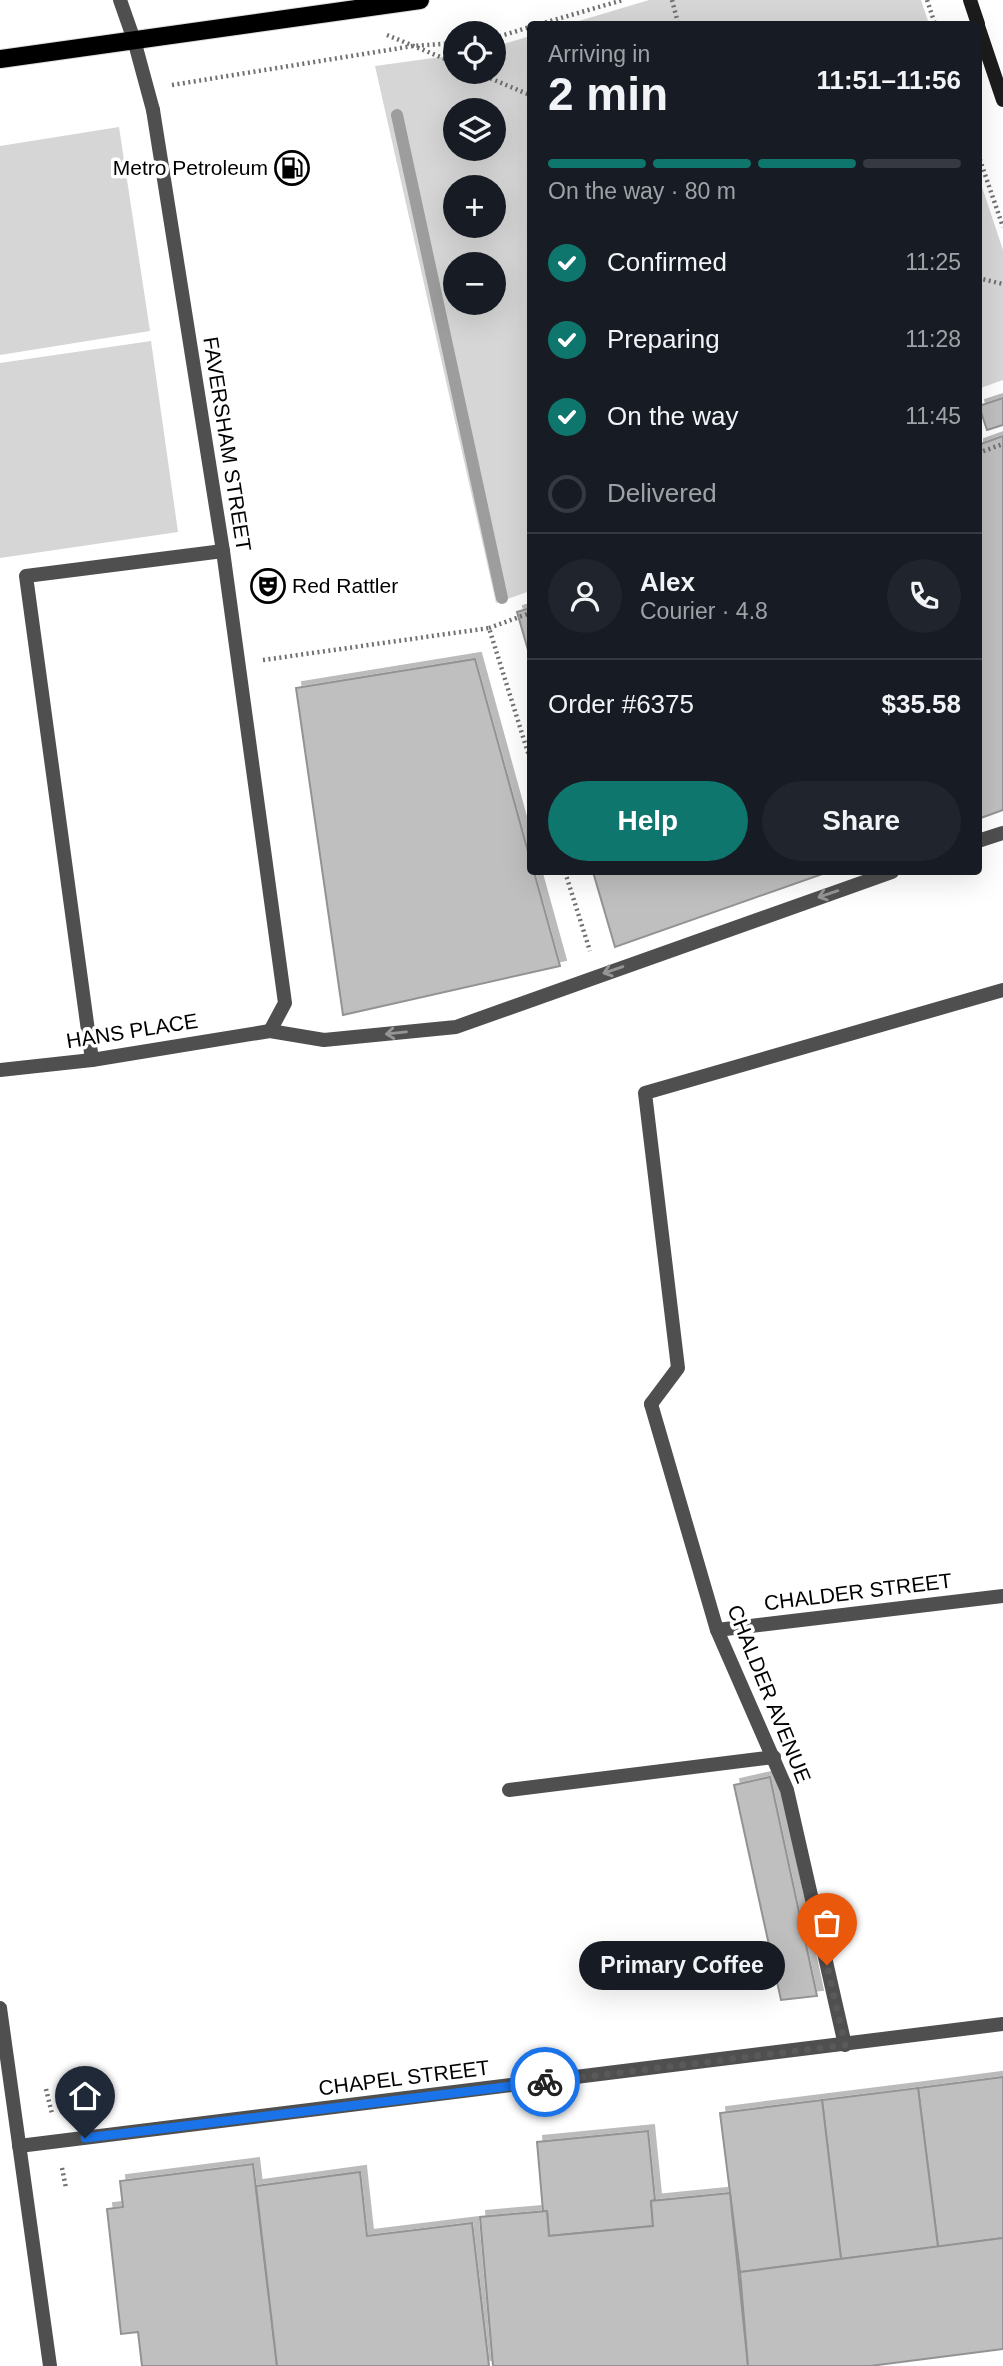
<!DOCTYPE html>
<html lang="en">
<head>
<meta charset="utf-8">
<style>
	:root { --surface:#171b24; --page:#20242c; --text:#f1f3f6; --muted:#9ea1a6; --line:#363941; --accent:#0f766e }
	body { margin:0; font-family:Helvetica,sans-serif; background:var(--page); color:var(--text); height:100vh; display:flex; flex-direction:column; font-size:26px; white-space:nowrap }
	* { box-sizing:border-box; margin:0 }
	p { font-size:23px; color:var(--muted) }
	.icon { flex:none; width:38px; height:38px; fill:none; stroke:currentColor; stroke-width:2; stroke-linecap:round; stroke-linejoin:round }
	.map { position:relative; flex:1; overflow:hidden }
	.side { position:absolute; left:527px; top:21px; width:455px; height:854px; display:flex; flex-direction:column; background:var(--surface); border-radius:7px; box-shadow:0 7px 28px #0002 }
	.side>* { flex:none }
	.fabs { position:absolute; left:443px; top:21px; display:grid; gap:14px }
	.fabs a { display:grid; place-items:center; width:63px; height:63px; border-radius:50%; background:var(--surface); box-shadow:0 7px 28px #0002; font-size:35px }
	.pin { position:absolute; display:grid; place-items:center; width:60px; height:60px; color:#fff; margin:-72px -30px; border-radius:50% 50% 50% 0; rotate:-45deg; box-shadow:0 0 7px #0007 }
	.pin .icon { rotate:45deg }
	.courier { position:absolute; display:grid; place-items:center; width:70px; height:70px; margin:-35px; border:5px solid #1a73e8; border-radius:50%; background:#fff; color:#222; box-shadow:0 2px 9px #0007 }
	.bubble { position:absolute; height:49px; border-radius:24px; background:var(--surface); box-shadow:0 7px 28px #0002; font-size:23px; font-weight:800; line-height:49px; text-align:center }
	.headline em { font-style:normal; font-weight:800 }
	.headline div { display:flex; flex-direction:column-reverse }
	.headline { display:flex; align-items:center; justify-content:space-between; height:119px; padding:0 21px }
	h1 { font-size:46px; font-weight:800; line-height:52px }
	.bar { display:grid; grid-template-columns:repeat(4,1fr); gap:10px 7px; align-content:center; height:84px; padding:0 21px }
	.bar i { height:9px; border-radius:5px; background:var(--line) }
	.bar .selected { background:var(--accent) }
	.bar p { grid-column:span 4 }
	.line { display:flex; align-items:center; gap:18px; padding:0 21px; border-top:2px solid var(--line) }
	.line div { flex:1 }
	.round { display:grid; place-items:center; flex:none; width:74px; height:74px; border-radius:37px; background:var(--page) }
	ol { padding:0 21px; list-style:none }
	li { display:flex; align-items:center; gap:21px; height:77px }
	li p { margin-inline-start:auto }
	li .icon { padding:7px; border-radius:50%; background:var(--accent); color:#fff; stroke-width:4 }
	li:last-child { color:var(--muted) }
	li i { width:38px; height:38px; border:4px solid var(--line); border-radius:50% }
	.cta { display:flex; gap:14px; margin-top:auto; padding:14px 21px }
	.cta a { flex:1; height:80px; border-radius:42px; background:var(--accent); color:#fff; font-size:28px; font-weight:800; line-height:80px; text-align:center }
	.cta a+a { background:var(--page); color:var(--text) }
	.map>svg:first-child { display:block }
	.green { fill:#d6d6d6; fill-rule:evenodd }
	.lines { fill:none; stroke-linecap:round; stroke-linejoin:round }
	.stream { stroke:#9d9d9d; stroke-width:12 }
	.building { fill:#bfbfbf; stroke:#939393; stroke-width:2; filter:url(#shadow) }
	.primary-casing { stroke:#dbdbdb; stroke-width:20 }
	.path { stroke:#717171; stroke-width:4.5; stroke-dasharray:2 3.5; stroke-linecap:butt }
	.lane { stroke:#4f4f4f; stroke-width:14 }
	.street { stroke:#4f4f4f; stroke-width:14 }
	.secondary { stroke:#1c1c1c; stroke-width:14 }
	.primary { stroke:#000; stroke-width:18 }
	.oneway { stroke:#959595 }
	.done { stroke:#595959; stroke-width:7; stroke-dasharray:0 12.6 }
	.route { stroke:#1a73e8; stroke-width:9 }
	.labels { text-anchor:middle; stroke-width:7; stroke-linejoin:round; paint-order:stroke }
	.poi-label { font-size:21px; fill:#000; stroke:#fff; text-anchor:end }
	.street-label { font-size:21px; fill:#000; stroke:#fff }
</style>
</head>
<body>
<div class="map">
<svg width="1003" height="2366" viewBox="0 0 1003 2366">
	<defs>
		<filter id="shadow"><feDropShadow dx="6" dy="-6" stdDeviation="0" flood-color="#0004"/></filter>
	</defs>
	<rect width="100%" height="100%" fill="#fff"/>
	<g class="green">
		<path d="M649,0H921L929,24H569Z"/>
		<path d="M530,36V591L496,603L375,66L455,55V72H494V47ZM494,110V149H455V110ZM455,187H494V226H455ZM494,264V303H455V264Z"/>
		<path d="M119,127L150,331L0,355V146Z"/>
		<path d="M978,175L1003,250V380L978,389Z"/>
		<path d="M151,341L178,532L0,558V363Z"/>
	</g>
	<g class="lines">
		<path class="stream" d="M397,115L502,598"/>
	</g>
	<g class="building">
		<path d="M1003,398V425L987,430L979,406Z"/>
		<path d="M1003,436V810L978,819V445Z"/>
		<path d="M530,608V657L517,612Z"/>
		<path d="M475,659L530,859V872H534L560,966L343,1015L296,688Z"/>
		<path d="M593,872H828L615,947Z"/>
		<path d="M770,1777L817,1996L781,2000L734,1785Z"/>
		<path d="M1003,2077V2238L938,2247L918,2088Z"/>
		<path d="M918,2088L938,2247L841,2259L822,2100Z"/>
		<path d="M822,2100L841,2259L740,2272L720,2113Z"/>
		<path d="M648,2131L655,2200L651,2201L653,2226L549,2236L547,2211H543L537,2142Z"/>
		<path d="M253,2164L277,2366H142L138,2332L121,2334L107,2209L123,2207L120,2181Z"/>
		<path d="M360,2172L367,2236L472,2223L489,2366H277L256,2186Z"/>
		<path d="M730,2193L748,2366H493L480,2217L547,2211L549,2236L653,2226L651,2201Z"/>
		<path d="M1003,2238V2349L870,2366H748L740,2272Z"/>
	</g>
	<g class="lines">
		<g class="primary-casing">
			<path id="primary" d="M0,59L420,0"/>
		</g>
		<g class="path">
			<path d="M672,0L678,23L683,24"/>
			<path d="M927,0L935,24"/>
			<path d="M540,24L623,0"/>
			<path d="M387,35L455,63"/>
			<path d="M494,38L530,27"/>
			<path d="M475,72L530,95"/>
			<path d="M172,85L413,46L455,43"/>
			<path d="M978,154L1003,227"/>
			<path d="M978,278L1003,284"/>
			<path d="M978,453L1003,444"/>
			<path d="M489,628L530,613"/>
			<path d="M263,660L489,628L530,759"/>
			<path d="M565,872L590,951"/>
			<path d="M46,2089L52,2114"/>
			<path d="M62,2168L66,2188"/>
		</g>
		<g class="lane">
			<path d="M153,110L223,551L285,1003L270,1031"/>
			<path d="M978,841L1003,833"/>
			<path d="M92,1060L26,576L223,551"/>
			<path d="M0,1070L92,1060L270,1031L324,1040L456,1027L892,872"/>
			<path d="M651,1404L678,1368L645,1093L1003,990"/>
			<path d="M509,1790L774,1757"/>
		</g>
		<g class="street">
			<path d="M120,0L134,40L153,110"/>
			<path d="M651,1404L717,1630L787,1790L845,2045"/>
			<path d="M717,1630L1003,1596"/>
			<path d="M0,2008L50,2366"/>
			<path d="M19,2146L1003,2024"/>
		</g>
		<g class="secondary">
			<path d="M970,0L978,24"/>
			<path d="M978,26L1003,100"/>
		</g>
		<use href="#primary" class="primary"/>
	</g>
	<defs><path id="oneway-shaft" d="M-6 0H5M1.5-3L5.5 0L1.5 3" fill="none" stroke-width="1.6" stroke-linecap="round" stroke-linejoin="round" transform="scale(1.75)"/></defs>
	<g class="oneway">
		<use href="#oneway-shaft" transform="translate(828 894) rotate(161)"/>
		<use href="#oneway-shaft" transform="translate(613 970) rotate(161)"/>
		<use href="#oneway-shaft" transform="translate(396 1033) rotate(174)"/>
	</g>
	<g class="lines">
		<path class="done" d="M545,2082L845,2045L827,1965"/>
		<path class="route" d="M85,2138L545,2082"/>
	</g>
	<defs>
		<g id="fuel-ring" transform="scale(1.75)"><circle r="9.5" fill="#fff" stroke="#000" stroke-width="1.5"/><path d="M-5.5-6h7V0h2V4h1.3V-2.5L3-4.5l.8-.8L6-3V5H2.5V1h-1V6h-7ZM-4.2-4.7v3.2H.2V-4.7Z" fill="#000"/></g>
		<g id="theatre-ring" transform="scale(1.75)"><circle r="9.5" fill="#fff" stroke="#000" stroke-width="1.5"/><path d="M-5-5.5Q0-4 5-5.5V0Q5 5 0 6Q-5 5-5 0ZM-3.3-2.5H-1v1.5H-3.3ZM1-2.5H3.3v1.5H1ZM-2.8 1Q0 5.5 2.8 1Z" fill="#000"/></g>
	</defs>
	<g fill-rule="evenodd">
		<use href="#fuel-ring" x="292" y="168"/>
		<use href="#theatre-ring" x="268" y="586"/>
	</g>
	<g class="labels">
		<g class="poi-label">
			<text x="268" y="175">Metro Petroleum</text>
			<text x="292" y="593" text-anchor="start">Red Rattler</text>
		</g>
		<g class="street-label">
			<text transform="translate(227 444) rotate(81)" y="7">FAVERSHAM STREET</text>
			<text transform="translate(132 1031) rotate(-9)" y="7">HANS PLACE</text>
			<text transform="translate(858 1592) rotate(-7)" y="7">CHALDER STREET</text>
			<text transform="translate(769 1694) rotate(68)" y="7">CHALDER AVENUE</text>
			<text transform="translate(404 2078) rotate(-7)" y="7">CHAPEL STREET</text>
		</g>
	</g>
</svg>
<div class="fabs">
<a><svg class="icon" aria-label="locate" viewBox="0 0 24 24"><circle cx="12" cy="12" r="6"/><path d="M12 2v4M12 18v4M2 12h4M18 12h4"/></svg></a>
<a><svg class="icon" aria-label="layers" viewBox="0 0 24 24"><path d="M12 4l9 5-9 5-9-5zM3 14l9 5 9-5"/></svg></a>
<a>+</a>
<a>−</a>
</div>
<div class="pin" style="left:827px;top:1965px;background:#ea580c"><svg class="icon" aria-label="bag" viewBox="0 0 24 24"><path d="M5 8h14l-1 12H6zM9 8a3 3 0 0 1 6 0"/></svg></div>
<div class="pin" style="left:85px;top:2138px;background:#1f2937"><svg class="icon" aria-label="home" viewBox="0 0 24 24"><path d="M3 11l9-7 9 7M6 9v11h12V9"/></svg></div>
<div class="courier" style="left:545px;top:2082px"><svg class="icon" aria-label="bike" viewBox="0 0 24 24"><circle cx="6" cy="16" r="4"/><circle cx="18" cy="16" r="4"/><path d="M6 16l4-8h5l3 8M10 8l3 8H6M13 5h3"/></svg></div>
<div class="bubble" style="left:579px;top:1941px;width:206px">Primary Coffee</div>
<section class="side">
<div class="headline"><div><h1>2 min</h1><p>Arriving in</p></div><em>11:51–11:56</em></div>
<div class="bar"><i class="selected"></i><i class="selected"></i><i class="selected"></i><i></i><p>On the way · 80 m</p></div>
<ol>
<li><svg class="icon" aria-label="check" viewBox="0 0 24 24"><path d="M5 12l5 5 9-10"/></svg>Confirmed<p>11:25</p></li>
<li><svg class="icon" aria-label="check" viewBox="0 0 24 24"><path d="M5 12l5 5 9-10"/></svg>Preparing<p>11:28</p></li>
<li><svg class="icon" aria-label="check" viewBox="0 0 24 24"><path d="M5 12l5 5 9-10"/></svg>On the way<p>11:45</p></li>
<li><i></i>Delivered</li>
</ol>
<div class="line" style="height:126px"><a class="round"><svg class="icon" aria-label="person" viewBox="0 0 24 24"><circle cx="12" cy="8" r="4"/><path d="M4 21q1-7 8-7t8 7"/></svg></a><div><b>Alex</b><p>Courier · 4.8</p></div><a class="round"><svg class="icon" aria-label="phone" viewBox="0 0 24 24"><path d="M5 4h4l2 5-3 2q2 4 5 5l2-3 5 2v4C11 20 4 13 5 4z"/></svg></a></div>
<div class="line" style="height:91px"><div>Order #6375</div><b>$35.58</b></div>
<div class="cta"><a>Help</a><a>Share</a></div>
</section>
</div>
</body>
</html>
